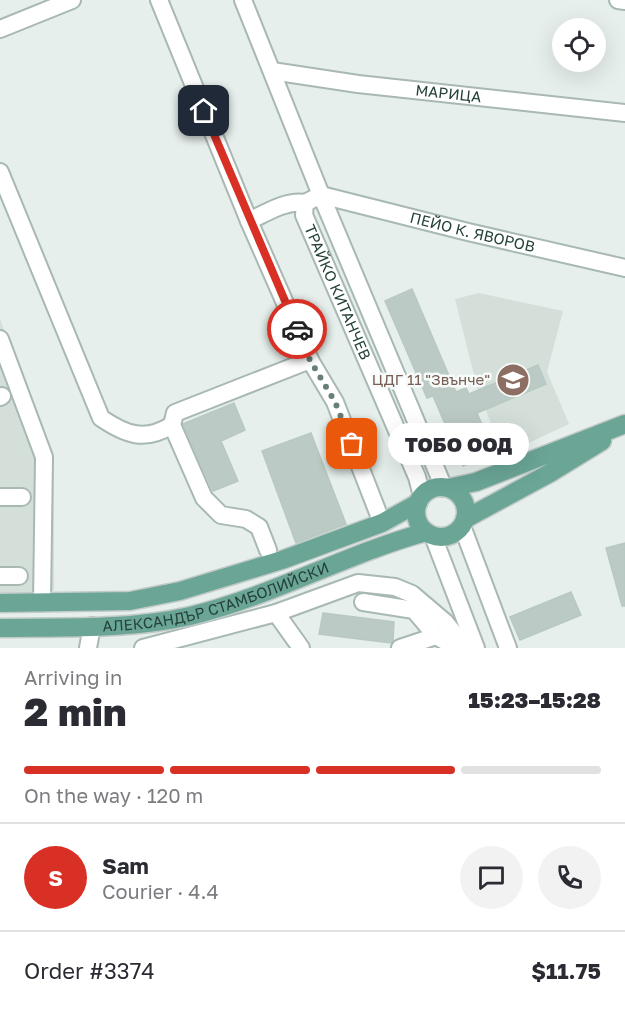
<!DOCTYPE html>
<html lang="en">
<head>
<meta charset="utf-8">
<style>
	:root { --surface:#fff; --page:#f2f2f3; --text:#2b2b33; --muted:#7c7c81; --line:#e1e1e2; --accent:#d93025 }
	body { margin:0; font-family:"Golos Text",sans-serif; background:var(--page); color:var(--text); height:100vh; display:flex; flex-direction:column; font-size:22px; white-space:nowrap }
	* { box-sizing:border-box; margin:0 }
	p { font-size:20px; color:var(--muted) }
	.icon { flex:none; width:33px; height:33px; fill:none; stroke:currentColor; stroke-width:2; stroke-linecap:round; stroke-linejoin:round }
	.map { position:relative; height:648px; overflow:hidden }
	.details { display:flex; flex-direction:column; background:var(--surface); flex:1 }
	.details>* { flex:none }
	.fabs { position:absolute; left:552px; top:18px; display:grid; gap:12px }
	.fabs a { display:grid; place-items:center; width:54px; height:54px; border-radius:50%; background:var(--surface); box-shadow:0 6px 24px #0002; font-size:30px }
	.pin { position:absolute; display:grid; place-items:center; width:51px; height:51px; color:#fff; margin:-26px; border-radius:12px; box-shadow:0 3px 9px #0006 }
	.courier { position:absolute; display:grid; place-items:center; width:60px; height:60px; margin:-30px; border:4px solid #d93025; border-radius:50%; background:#fff; color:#222; box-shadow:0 2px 8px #0007 }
	.bubble { position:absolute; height:42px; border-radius:21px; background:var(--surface); box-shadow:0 6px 24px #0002; font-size:20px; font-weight:800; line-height:42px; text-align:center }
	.head em { font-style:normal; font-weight:800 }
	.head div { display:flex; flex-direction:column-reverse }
	.head { display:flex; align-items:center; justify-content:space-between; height:102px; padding:0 24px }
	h1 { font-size:39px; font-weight:800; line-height:45px }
	.bar { display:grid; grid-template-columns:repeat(4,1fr); gap:9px 6px; align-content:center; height:72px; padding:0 24px }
	.bar i { height:8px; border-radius:4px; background:var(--line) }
	.bar .active { background:var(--accent) }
	.bar p { grid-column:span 4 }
	.line { display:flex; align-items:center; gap:15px; padding:0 24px; border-top:2px solid var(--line) }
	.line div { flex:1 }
	.round { display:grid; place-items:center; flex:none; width:63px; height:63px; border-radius:32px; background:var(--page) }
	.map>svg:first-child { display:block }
	.built { fill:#d4dfda }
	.building { fill:#bbcac4; stroke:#b8c9c2; stroke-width:1.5 }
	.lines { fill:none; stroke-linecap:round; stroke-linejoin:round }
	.minor-casing { stroke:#a8b8b2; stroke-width:20 }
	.major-casing { stroke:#c2cac8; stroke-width:21 }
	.minor { stroke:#fff; stroke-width:16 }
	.major { stroke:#6aa596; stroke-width:18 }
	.done { stroke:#687f78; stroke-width:6; stroke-dasharray:0 10.8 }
	.route { stroke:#d93025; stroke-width:8 }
	.labels { text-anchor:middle; stroke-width:5; stroke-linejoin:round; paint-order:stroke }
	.street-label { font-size:15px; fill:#24423a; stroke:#f7fbf9 }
	.education-label { font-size:15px; fill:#785e54; stroke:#f7fbf9; text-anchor:end }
</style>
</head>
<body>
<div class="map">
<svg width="625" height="648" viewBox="0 0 625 648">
	<rect width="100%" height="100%" fill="#e6efeb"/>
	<g class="built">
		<path d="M479,293L563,311L547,372L569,424L503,455L477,387L455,299Z"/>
		<path d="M0,319L54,463V590L34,594L0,595Z"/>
	</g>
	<g class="building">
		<path d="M412,289L456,392L466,388L469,394L538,365L546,384L477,413L494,452L463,466L433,396L427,398L385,301Z"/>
		<path d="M234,403L245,430L221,441L238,481L213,491L183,424Z"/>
		<path d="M311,433L346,524L296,543L262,451Z"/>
		<path d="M625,543V606H622L606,548Z"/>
		<path d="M571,592L581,615L520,640L510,617Z"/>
		<path d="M323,613L394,622L393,641L391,643L319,634Z"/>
	</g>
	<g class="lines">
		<g class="minor-casing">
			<g id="minor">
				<path d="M159,0L249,221L310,360L335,402L382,523"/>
				<path d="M243,0L321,195L444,488"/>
				<path d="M618,0L625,1"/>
				<path d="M0,29L72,0"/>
				<path id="s1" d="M272,71L358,84L625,113"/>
				<path d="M0,172L101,418C126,435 145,442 172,425L204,498L221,515L246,519L259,527L268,550"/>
				<path id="s2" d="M321,195L305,203L304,215L417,477L422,496"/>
				<path id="s3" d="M321,195L468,232L625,268"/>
				<path d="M249,221C266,213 286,200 305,203"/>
				<path d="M0,339L44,457L42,603"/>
				<path d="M0,397L2,396"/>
				<path d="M172,425L175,413L310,360"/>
				<path d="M0,497H22"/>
				<path d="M462,526L508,648"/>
				<path d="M433,536L476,648"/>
				<path d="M0,576H19"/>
				<path d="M363,602L414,610L436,636L457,648"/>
				<path d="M276,613L301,648"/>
				<path d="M88,648L92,626"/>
				<path d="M143,648L276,613L358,583L395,587L412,594L445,622L466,648"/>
				<path d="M400,648L436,636"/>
			</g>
		</g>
		<g class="major-casing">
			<g id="major">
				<circle cx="441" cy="512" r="25"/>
				<path d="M448,488L476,482L625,424"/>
				<path d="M465,519L550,473L602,441"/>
				<path d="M0,603L130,601L180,591L282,560L382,523L418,503"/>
				<path id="s4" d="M0,628C63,627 129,630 190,616C272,596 346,554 426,532"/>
			</g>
		</g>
		<use href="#minor" class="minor"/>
		<use href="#major" class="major"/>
	</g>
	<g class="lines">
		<path class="done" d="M297,329L310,360L335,402L352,444"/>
		<path class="route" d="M204,111L297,329"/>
	</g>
	<defs>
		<g id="school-disc" transform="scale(1.725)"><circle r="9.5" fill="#8d6e63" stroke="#f7fbf9"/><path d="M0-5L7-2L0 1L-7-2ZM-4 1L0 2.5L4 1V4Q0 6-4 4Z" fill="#fff"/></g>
	</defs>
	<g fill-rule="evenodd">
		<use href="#school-disc" x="513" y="380"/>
	</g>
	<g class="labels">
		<g class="street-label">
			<text dy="5" stroke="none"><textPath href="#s1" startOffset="178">МАРИЦА</textPath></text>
			<text dy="5" stroke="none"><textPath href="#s3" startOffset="156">ПЕЙО К. ЯВОРОВ</textPath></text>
			<text dy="5" stroke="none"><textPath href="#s2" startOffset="114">ТРАЙКО КИТАНЧЕВ</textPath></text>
			<text dy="5" stroke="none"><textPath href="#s4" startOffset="220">АЛЕКСАНДЪР СТАМБОЛИЙСКИ</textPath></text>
		</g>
		<g class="education-label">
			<text x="490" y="385">ЦДГ 11 "Звънче"</text>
		</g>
	</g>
</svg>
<div class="fabs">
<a><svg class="icon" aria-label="locate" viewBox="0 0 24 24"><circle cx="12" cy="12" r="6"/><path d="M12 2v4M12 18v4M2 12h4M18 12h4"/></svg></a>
</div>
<div class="pin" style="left:352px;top:444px;background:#ea580c"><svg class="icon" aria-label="bag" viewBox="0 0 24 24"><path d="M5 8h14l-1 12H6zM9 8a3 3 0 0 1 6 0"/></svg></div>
<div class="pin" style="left:204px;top:111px;background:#1f2937"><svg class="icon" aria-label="home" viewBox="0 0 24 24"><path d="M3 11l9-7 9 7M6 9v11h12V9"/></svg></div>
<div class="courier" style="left:297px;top:329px"><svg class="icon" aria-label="car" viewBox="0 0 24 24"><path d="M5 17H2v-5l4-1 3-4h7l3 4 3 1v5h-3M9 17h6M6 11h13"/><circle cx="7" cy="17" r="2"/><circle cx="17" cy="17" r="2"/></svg></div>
<div class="bubble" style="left:388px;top:423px;width:141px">ТОБО ООД</div>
</div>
<section class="details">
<div class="head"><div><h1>2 min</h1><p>Arriving in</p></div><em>15:23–15:28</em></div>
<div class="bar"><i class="active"></i><i class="active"></i><i class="active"></i><i></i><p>On the way · 120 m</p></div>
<div class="line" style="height:108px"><b class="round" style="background:var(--accent);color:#fff">S</b><div><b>Sam</b><p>Courier · 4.4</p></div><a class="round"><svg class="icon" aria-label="chat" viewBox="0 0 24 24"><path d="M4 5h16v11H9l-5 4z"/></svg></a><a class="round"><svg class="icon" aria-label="phone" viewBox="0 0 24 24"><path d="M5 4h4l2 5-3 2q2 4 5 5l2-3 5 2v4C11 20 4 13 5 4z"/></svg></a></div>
<div class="line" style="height:78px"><div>Order #3374</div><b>$11.75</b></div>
</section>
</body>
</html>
